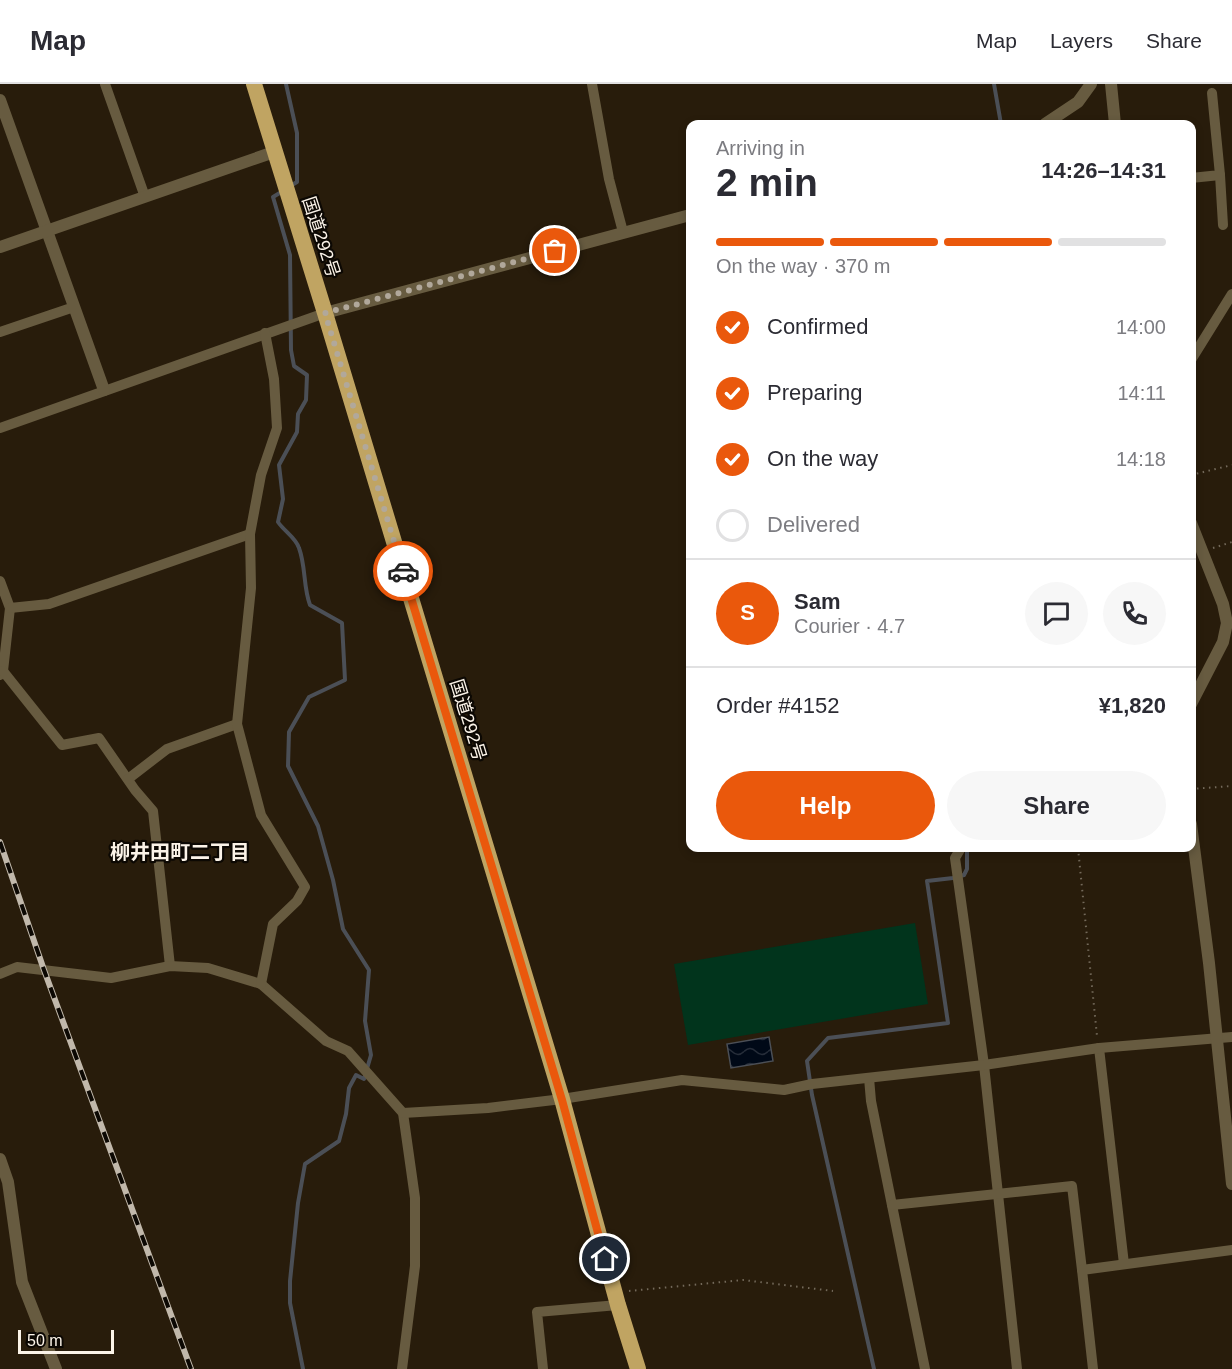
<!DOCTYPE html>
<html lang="en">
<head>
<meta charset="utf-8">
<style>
	:root { --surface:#fff; --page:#f7f7f7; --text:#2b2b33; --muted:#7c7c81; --line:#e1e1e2; --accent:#ea580c }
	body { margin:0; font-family:Arial,"Noto Sans JP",sans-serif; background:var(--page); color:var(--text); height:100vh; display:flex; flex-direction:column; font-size:22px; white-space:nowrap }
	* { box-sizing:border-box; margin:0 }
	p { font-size:20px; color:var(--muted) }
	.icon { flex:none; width:33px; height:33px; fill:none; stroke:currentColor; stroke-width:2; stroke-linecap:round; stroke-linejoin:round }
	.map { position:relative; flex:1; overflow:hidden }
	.drawer { position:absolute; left:686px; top:36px; width:510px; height:732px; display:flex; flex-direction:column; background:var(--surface); border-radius:12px; box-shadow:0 3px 9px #0003 }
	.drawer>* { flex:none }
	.scale { position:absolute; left:18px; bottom:15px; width:96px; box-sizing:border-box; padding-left:6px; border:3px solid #fbf3e8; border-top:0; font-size:16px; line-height:21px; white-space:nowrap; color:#fbf3e8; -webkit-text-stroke:4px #0c0803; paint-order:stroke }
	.pin { position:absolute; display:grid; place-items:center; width:51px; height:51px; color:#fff; margin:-26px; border:3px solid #fff; border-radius:50%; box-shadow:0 2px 6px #0007 }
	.courier { position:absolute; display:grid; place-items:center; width:60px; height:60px; margin:-30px; border:4px solid #ea580c; border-radius:50%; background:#fff; color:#222; box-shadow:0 2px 8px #0007 }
	.overview em { font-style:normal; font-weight:800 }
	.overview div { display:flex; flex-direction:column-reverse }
	.overview { display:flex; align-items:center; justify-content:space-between; height:102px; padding:0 30px }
	h1 { font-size:39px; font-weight:800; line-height:45px }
	.bar { display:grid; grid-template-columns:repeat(4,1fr); gap:9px 6px; align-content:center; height:72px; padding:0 30px }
	.bar i { height:8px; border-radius:4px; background:var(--line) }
	.bar .on { background:var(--accent) }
	.bar p { grid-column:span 4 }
	.line { display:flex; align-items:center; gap:15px; padding:0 30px; border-top:2px solid var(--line) }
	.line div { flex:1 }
	.round { display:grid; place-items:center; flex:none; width:63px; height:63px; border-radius:32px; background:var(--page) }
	ol { padding:0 30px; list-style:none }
	li { display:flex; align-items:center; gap:18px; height:66px }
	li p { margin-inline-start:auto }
	li .icon { padding:6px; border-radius:50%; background:var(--accent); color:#fff; stroke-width:4 }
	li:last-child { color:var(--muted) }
	li i { width:33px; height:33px; border:3px solid var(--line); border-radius:50% }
	.action { display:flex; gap:12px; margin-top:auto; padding:12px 30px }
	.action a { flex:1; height:69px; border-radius:36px; background:var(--accent); color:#fff; font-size:24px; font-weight:800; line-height:69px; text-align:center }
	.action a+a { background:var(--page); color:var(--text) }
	header { display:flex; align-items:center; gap:36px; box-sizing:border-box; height:84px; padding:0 30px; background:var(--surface); border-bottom:2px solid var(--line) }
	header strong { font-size:28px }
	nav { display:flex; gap:33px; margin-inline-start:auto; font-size:21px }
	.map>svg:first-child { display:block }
	.pitch { fill:#01341c }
	.water { fill:url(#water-waves); stroke:#4b4f56; stroke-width:1.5 }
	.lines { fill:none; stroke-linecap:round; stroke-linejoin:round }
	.stream { stroke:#4b4f56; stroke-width:4 }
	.path { stroke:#73695a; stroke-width:2; stroke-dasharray:1.5 4.5; stroke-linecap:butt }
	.minor { stroke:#675b40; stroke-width:10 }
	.tertiary { stroke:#675b40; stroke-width:12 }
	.trunk { stroke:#c0a462; stroke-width:16 }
	.rail-casing { stroke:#c1b8ab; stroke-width:6 }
	.rail { stroke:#0c0803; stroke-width:4; stroke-dasharray:11; stroke-linecap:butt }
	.done { stroke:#b1a89b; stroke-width:6; stroke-dasharray:0 10.8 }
	.route { stroke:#ea580c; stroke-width:8 }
	.labels { text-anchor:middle; stroke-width:4.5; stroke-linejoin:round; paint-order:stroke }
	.street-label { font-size:18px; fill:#fbf3e8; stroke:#0c0803 }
	.neighbourhood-label { font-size:20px; font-weight:bold; fill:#fbf3e8; stroke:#0c0803 }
</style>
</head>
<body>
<header>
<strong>Map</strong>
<nav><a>Map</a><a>Layers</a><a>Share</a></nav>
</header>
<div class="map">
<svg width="1232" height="1285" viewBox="0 0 1232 1285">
	<defs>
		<pattern id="water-waves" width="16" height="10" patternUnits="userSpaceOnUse" patternTransform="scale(1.5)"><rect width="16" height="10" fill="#000917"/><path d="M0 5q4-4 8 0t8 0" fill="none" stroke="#262d39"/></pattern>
	</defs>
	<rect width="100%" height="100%" fill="#281c0b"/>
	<path class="pitch" d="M915,839L928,920L688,961L674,880Z"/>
	<path class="water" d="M769,953L773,977L731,984L727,960Z"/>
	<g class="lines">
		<g class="stream">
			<path d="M286,0L297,49V98L292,101"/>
			<path d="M994,0L1001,40"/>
			<path d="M283,107L273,113L290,171L291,266L294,282L307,291L306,316L298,330L297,348L279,381L283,415L278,438C284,447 296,454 299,464C306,483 303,502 310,521L342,539L345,596L309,613L289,648L288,682L318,742L333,796L343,845L369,886L365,937L371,971L364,995L356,991L349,1004L346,1030L339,1057L305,1080L298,1119L290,1197V1219L303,1285"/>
			<path d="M874,1285L812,1011L807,977L828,954L948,939L927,797L953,794L964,791L967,785V764"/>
		</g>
		<g class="path">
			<path d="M1191,391L1232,381"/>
			<path d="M1213,464L1232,458"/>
			<path d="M1191,705L1232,702"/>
			<path d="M1078,764L1097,952"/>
			<path d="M629,1207L743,1196L833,1207"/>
		</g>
		<g class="minor">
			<path d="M105,0L145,113"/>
			<path d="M592,0L609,95L623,148"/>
			<path d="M1220,91L1223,141"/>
			<path d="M1191,94L1220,91L1212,9"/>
			<path d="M0,248L74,223"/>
			<path d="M1191,276L1232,210"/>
			<path d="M0,344L325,229"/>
			<path d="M0,497L10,524L3,587L0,591"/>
			<path d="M10,524L49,520L250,450"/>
			<path d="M3,587L62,661L99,654L135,706L153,727L170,882"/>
			<path d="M128,695L167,665L237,640"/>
			<path d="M961,764L955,774L984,981L1017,1285"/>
			<path d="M0,890L17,883L111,894L170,882L208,884L261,900L326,957L348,967L403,1029L415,1114V1182L402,1285"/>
			<path d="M261,900L273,840L297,817L305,803L261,731L237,640L251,504L250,450L261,391L277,344L274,295L265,249"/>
			<path d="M1099,964L1124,1180"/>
			<path d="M869,994L871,1017L925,1285"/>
			<path d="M403,1029L488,1024L562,1015L682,996L784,1006L812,1000L984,981L1099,964L1232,953"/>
			<path d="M892,1121L1072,1102L1082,1186"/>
			<path d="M543,1285L537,1228L618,1221"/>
			<path d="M1093,1285L1082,1186L1232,1166"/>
		</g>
		<g class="tertiary">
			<path d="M1111,0L1115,40"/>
			<path d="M0,16L104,306"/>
			<path d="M1045,40L1078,18L1091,0"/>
			<path d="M0,163L274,68"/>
			<path d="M325,229L690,131"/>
			<path d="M1191,439L1223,520L1227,539L1223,558L1191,620"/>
			<path d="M1191,740L1209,879L1232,1100"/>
			<path d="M0,1075L8,1098L22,1198L56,1285"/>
		</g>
		<path class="trunk" d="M254,0L325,229L562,1015L618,1221L638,1285"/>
		<g class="rail-casing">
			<path id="rail" d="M0,758L44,886L191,1285"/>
		</g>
		<use href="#rail" class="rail"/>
	</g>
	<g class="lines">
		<path class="done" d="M403,487L325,229L555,167"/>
		<path class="route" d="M403,487L562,1016L605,1175"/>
	</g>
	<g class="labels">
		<g class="street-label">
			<text transform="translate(321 153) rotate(72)" y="6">国道292号</text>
			<text transform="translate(468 636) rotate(73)" y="6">国道292号</text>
		</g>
		<g class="neighbourhood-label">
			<text x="180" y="775">柳井田町二丁目</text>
		</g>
	</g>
</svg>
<div class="scale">50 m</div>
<div class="pin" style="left:555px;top:167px;background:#ea580c"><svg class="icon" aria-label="bag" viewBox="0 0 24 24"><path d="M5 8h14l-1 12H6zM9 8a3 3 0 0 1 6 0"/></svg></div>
<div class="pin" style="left:605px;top:1175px;background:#1f2937"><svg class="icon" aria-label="home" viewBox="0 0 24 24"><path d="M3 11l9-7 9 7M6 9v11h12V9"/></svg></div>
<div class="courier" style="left:403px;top:487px"><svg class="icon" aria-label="car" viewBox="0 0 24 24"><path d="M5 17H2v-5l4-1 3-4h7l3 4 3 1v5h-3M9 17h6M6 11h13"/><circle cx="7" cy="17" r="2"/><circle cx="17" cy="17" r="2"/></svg></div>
<section class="drawer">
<div class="overview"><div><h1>2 min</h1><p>Arriving in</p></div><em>14:26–14:31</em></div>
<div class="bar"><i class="on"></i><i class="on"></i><i class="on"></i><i></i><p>On the way · 370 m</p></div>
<ol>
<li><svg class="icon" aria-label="check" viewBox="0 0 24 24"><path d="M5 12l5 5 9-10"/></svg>Confirmed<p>14:00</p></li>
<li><svg class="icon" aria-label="check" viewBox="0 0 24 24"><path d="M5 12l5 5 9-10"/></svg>Preparing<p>14:11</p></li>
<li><svg class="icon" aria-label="check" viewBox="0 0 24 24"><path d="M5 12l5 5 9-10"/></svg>On the way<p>14:18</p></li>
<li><i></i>Delivered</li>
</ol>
<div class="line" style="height:108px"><b class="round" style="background:var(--accent);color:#fff">S</b><div><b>Sam</b><p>Courier · 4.7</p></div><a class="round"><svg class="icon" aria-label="chat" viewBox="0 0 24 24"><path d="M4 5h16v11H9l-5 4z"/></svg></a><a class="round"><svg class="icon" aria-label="phone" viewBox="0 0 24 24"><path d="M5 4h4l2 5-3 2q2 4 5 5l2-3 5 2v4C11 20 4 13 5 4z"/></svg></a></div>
<div class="line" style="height:78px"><div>Order #4152</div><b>¥1,820</b></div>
<div class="action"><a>Help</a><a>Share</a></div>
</section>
</div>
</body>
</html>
